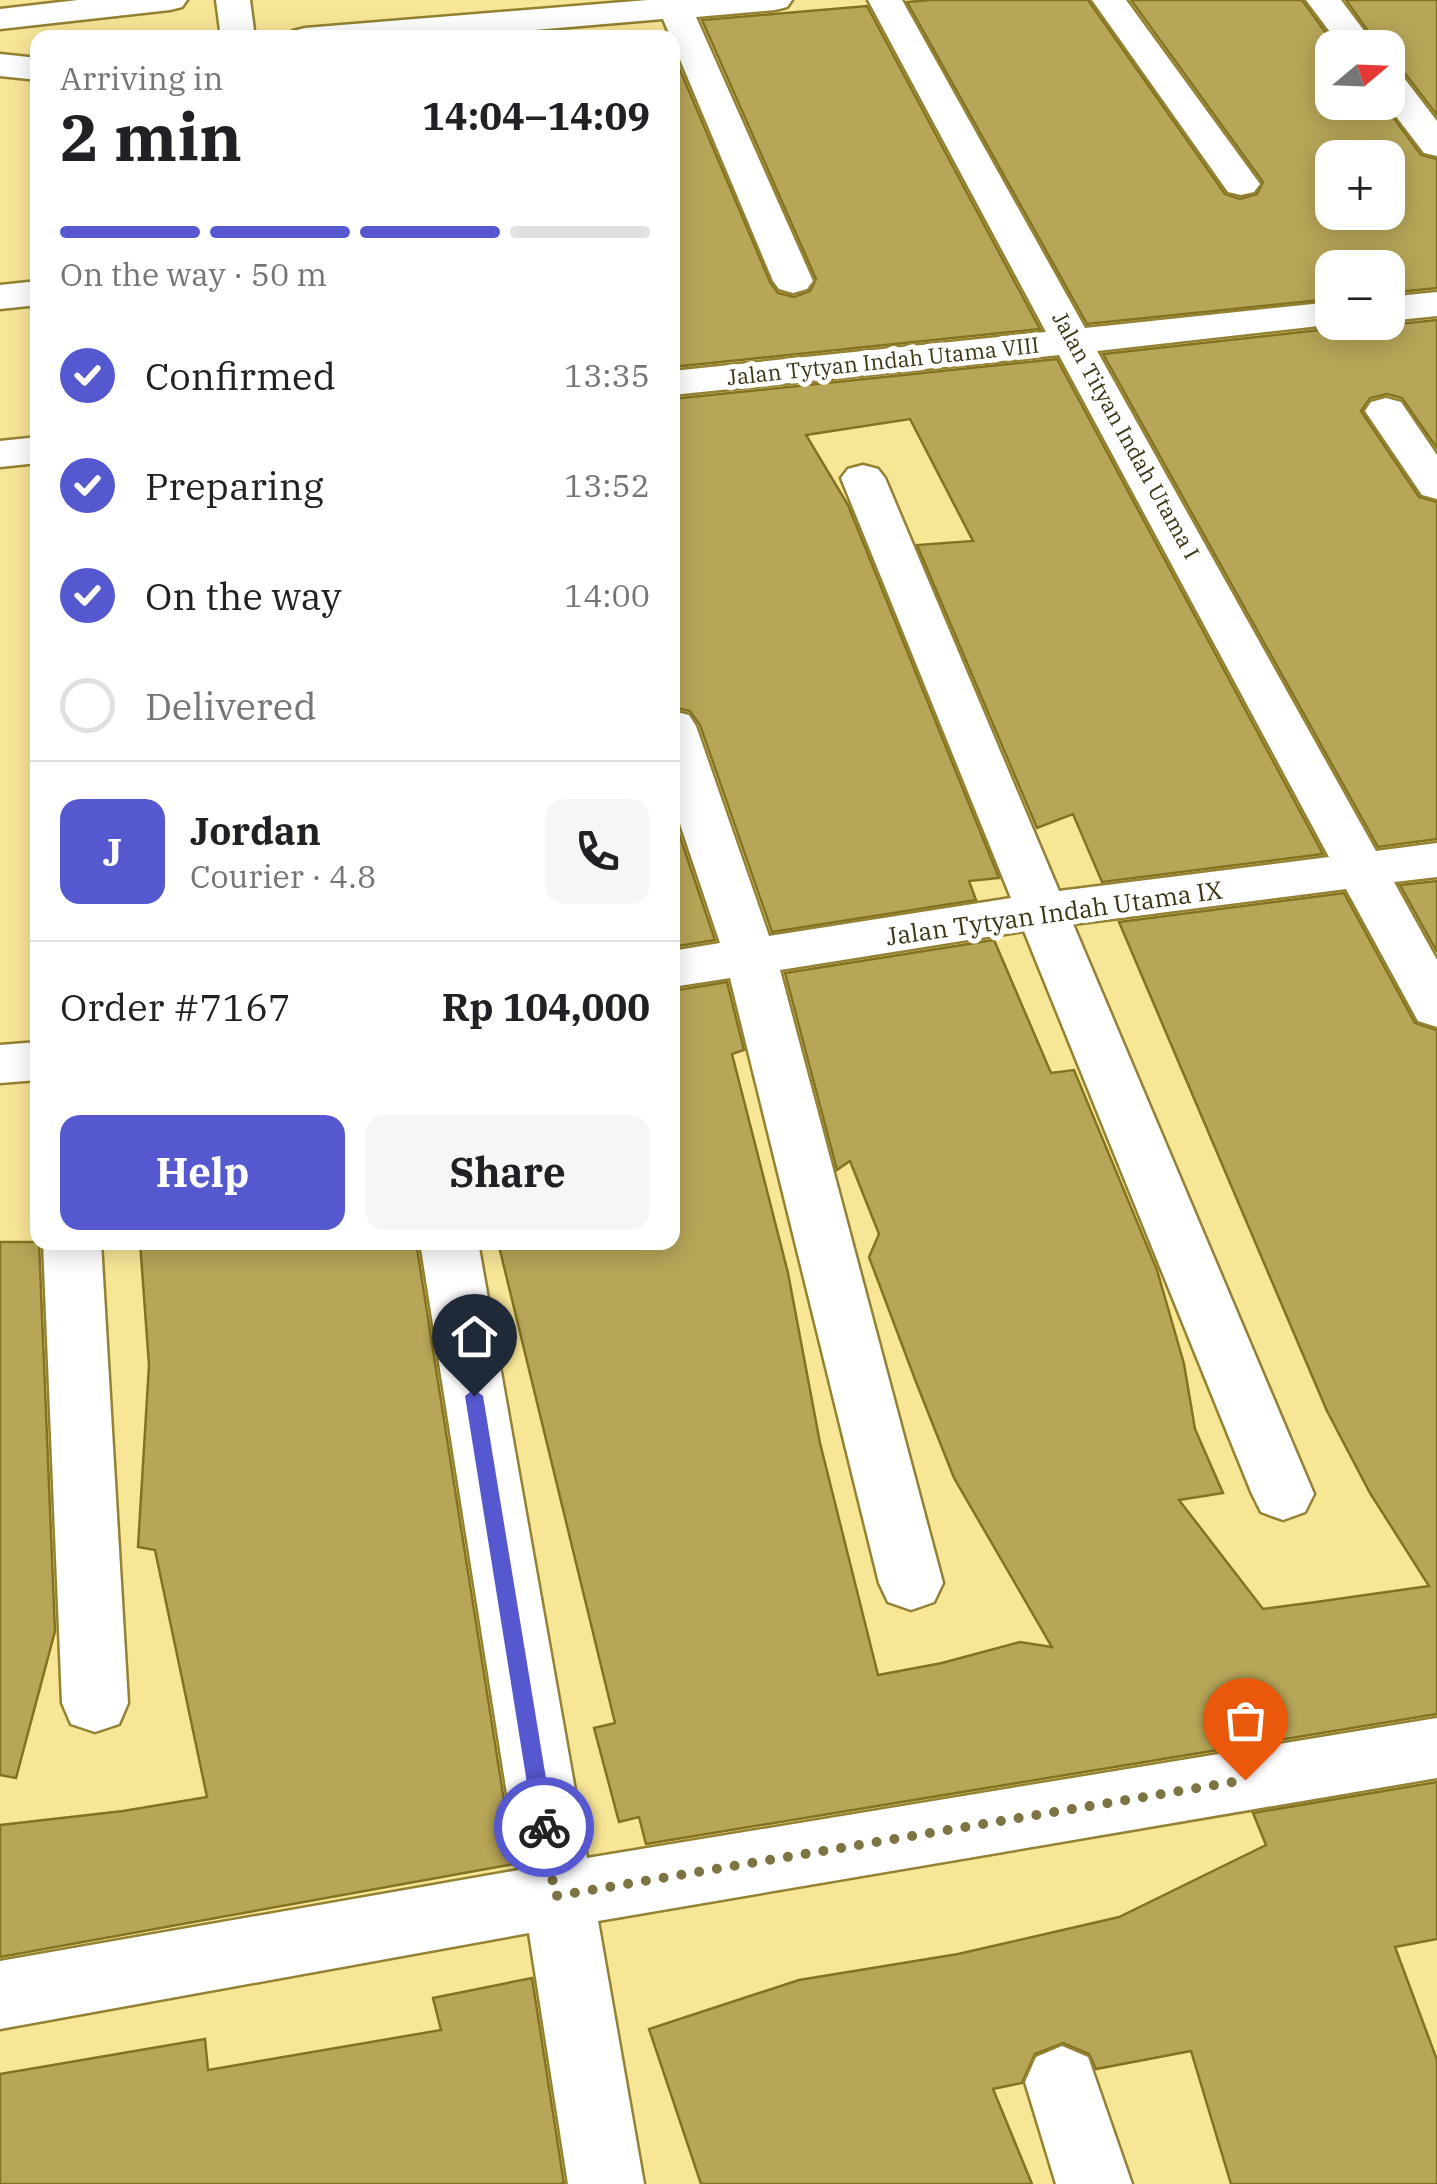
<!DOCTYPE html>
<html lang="en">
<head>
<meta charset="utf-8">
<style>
	:root { --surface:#fff; --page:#f6f6f6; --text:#202124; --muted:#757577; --line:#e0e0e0; --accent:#5558cf }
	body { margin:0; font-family:"IBM Plex Serif",serif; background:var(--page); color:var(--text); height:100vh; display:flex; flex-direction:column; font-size:38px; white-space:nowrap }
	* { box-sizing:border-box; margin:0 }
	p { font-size:32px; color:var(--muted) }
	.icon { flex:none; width:55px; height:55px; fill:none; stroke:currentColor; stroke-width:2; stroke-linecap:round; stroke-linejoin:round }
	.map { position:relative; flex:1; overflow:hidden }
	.panel { position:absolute; left:30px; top:30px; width:650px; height:1220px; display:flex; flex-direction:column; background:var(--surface); border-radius:20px; box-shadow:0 5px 25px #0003 }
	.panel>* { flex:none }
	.needle { width:65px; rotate:71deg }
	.buttons { position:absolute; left:1315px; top:30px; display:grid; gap:20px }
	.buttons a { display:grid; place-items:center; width:90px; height:90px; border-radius:20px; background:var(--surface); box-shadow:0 5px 25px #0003; font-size:50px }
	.pin { position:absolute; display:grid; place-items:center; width:85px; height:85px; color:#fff; margin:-102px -42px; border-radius:50% 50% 50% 0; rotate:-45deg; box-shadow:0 0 10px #0007 }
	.pin .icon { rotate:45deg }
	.courier { position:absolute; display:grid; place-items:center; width:100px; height:100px; margin:-50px; border:8px solid #5558cf; border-radius:50%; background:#fff; color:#222; box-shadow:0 2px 12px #0007 }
	.head em { font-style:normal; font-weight:700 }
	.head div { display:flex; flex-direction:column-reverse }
	.head { display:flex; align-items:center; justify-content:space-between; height:170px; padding:0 30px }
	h1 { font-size:65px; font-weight:700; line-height:75px }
	.bar { display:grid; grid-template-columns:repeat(4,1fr); gap:15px 10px; align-content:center; height:120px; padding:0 30px }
	.bar i { height:12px; border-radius:8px; background:var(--line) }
	.bar .current { background:var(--accent) }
	.bar p { grid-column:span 4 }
	.line { display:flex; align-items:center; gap:25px; padding:0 30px; border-top:2px solid var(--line) }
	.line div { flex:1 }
	.round { display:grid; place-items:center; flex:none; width:105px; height:105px; border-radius:20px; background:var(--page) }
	ol { padding:0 30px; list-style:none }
	li { display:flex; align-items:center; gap:30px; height:110px }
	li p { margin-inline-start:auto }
	li .icon { padding:10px; border-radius:50%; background:var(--accent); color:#fff; stroke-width:4 }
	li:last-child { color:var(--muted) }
	li i { width:55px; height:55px; border:5px solid var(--line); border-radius:50% }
	.button { display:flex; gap:20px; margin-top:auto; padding:20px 30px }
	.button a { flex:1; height:115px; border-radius:20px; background:var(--accent); color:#fff; font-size:40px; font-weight:700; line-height:115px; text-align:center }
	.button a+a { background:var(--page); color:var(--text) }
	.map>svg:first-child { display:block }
	.building { fill:#b7a658; stroke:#837321; stroke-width:2.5; fill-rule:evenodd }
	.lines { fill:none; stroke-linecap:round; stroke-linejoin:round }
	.minor-casing { stroke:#938233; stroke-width:5 }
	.minor { fill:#fff; fill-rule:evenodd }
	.route { fill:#5558cf }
	.done { stroke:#7e7342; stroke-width:10; stroke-dasharray:0 18 }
	.labels { text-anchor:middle; stroke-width:10; stroke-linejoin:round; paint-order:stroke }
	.far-street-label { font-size:22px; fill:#3c3514; stroke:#fff }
	.street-label { font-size:25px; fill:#3c3514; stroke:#fff }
</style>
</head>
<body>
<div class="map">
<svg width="1437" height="2184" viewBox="0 0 1437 2184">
	<rect width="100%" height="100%" fill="#f8e697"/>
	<g class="building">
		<path d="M930,0H1088L1225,194L1240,199L1257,194L1263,182L1131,0H1302L1337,48H1332V102H1382L1421,155L1437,159V288L1388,293V268H1332V299L1087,324L907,2ZM1332,158H1388V212H1332Z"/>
		<path d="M1346,0H1437V115L1404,72L1388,68V48H1380Z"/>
		<path d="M867,6L1040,329L672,367V51L770,282L778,293L794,297L810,291L816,279L702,20Z"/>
		<path d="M1437,320V448L1402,398L1387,394L1370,398L1361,411L1419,497L1437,502V839L1378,847L1103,354L1346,327L1350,322L1388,325Z"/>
		<path d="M1057,359L1323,854L1102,882L1073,814L1037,828L917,545L973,541L910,419L806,435L848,505L999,878L969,881L976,900L772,932L700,725L690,711L672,707V399Z"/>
		<path d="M672,813L715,940L672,947Z"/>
		<path d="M1437,881V952L1400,885Z"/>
		<path d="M1344,893L1415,1023L1437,1030V1714L646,1844L639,1817L619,1822L594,1728L615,1723L498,1242H672V991L727,982L744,1050L732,1054L788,1273L820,1443L878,1675L942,1663L1020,1642L1052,1647L954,1478L916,1382L869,1257L879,1234L850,1161L837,1170L785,973L994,940L1051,1073L1074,1070L1157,1270L1184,1364L1195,1429L1223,1493L1179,1500L1263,1609L1316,1602L1429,1586L1370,1493L1327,1411L1119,922Z"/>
		<path d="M0,1242H39L55,1631L16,1778L0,1775Z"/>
		<path d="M140,1242H416L514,1864L0,1957V1825L123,1811L207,1797L155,1550L138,1547L149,1365Z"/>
		<path d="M1437,1782V1939L1395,1947L1437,2060V2184H1231L1191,2051L1096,2069L1089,2054L1063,2043L1035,2054L1022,2083L993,2089L1032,2184H701L649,2029L799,1980L958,1954L1119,1917L1266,1845L1253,1813Z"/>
		<path d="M532,1978L564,2184H0V2074L205,2039L208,2070L441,2030L433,1998Z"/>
	</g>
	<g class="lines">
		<g class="minor-casing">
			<g id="minor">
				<path d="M78,0H187L182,7L170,10L0,29V9Z"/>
				<path d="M216,0H250L255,38H221Z"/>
				<path d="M648,0H792L787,7L775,10L696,17L813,281L807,289L793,293L779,289L773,281L663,19L440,38H288L293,31L305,28Z"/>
				<path d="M868,0H902L1085,328L1332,302V322L1346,323L1097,351L1376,851L1437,843V877L1394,882L1437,960V1027L1418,1021L1346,889L1073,924L1314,1494L1305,1512L1283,1520L1261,1512L1252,1494L1024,931L780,970L943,1583L934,1602L911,1610L888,1602L879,1583L730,978L672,987V951L720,943L672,800V711L689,715L696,726L769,936L1011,898L841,478L848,469L863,465L878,469L885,478L1059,891L1329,857L1059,355L672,395V371L1046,332Z"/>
				<path d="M1092,0H1126L1260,184L1254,192L1241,195L1228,192Z"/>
				<path d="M1306,0H1341L1377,48H1342Z"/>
				<path d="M0,54L38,58V80L0,76Z"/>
				<path d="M1388,71L1401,74L1437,121V156L1424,153L1385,102Z"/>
				<path d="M38,281V305L0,309V285Z"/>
				<path d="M1437,292V316L1388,321V297Z"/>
				<path d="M1386,398L1401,402L1437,455V499L1422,495L1365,411L1371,402Z"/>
				<path d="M38,437V463L0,467V441Z"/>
				<path d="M38,1042V1080L0,1083V1045Z"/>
				<path d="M43,1242H101L128,1703L119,1724L95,1732L71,1724L62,1703Z"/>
				<path d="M420,1242H478L587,1858L1437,1718V1778L598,1921L644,2184H568L529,1933L0,2029V1961L519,1870Z"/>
				<path d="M1062,2046L1088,2057L1132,2184H1056L1025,2082L1036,2057Z"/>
			</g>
		</g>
		<use href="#minor" class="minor"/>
	</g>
	<path class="route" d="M474,1389L483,1396L554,1827L544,1836L534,1827L465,1396Z"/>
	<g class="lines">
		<path class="done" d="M544,1827L555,1896L1245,1780"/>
	</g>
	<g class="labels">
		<g class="far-street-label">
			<text transform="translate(883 361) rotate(-6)" y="8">Jalan Tytyan Indah Utama VIII</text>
			<text transform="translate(1126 435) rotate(61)" y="8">Jalan Tityan Indah Utama I</text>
		</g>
		<g class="street-label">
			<text transform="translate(1054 913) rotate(-8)" y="9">Jalan Tytyan Indah Utama IX</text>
		</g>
	</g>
</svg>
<div class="buttons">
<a><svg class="needle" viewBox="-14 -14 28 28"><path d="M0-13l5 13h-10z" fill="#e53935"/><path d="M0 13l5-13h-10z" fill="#757577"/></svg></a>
<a>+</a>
<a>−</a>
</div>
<div class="pin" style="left:1245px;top:1780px;background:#ea580c"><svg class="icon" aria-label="bag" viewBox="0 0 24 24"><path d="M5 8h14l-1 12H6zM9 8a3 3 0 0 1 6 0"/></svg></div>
<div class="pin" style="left:474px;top:1396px;background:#1f2937"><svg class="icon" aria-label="home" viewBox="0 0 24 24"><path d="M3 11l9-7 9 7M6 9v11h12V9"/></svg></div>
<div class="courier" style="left:544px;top:1827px"><svg class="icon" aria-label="bike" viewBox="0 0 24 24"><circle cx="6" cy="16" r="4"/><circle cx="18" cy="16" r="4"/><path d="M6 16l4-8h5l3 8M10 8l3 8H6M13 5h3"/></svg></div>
<section class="panel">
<div class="head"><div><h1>2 min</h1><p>Arriving in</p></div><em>14:04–14:09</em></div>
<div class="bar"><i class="current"></i><i class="current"></i><i class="current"></i><i></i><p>On the way · 50 m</p></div>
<ol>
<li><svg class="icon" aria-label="check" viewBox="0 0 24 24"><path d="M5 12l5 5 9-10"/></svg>Confirmed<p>13:35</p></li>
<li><svg class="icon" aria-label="check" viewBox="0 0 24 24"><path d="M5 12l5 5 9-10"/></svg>Preparing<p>13:52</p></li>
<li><svg class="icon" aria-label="check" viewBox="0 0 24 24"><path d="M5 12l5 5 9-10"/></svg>On the way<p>14:00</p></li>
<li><i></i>Delivered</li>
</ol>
<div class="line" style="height:180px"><b class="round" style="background:var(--accent);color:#fff">J</b><div><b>Jordan</b><p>Courier · 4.8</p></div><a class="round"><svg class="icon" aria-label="phone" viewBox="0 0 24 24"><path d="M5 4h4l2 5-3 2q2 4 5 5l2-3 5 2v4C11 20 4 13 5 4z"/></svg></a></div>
<div class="line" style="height:130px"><div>Order #7167</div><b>Rp 104,000</b></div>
<div class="button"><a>Help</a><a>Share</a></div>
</section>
</div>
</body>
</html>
